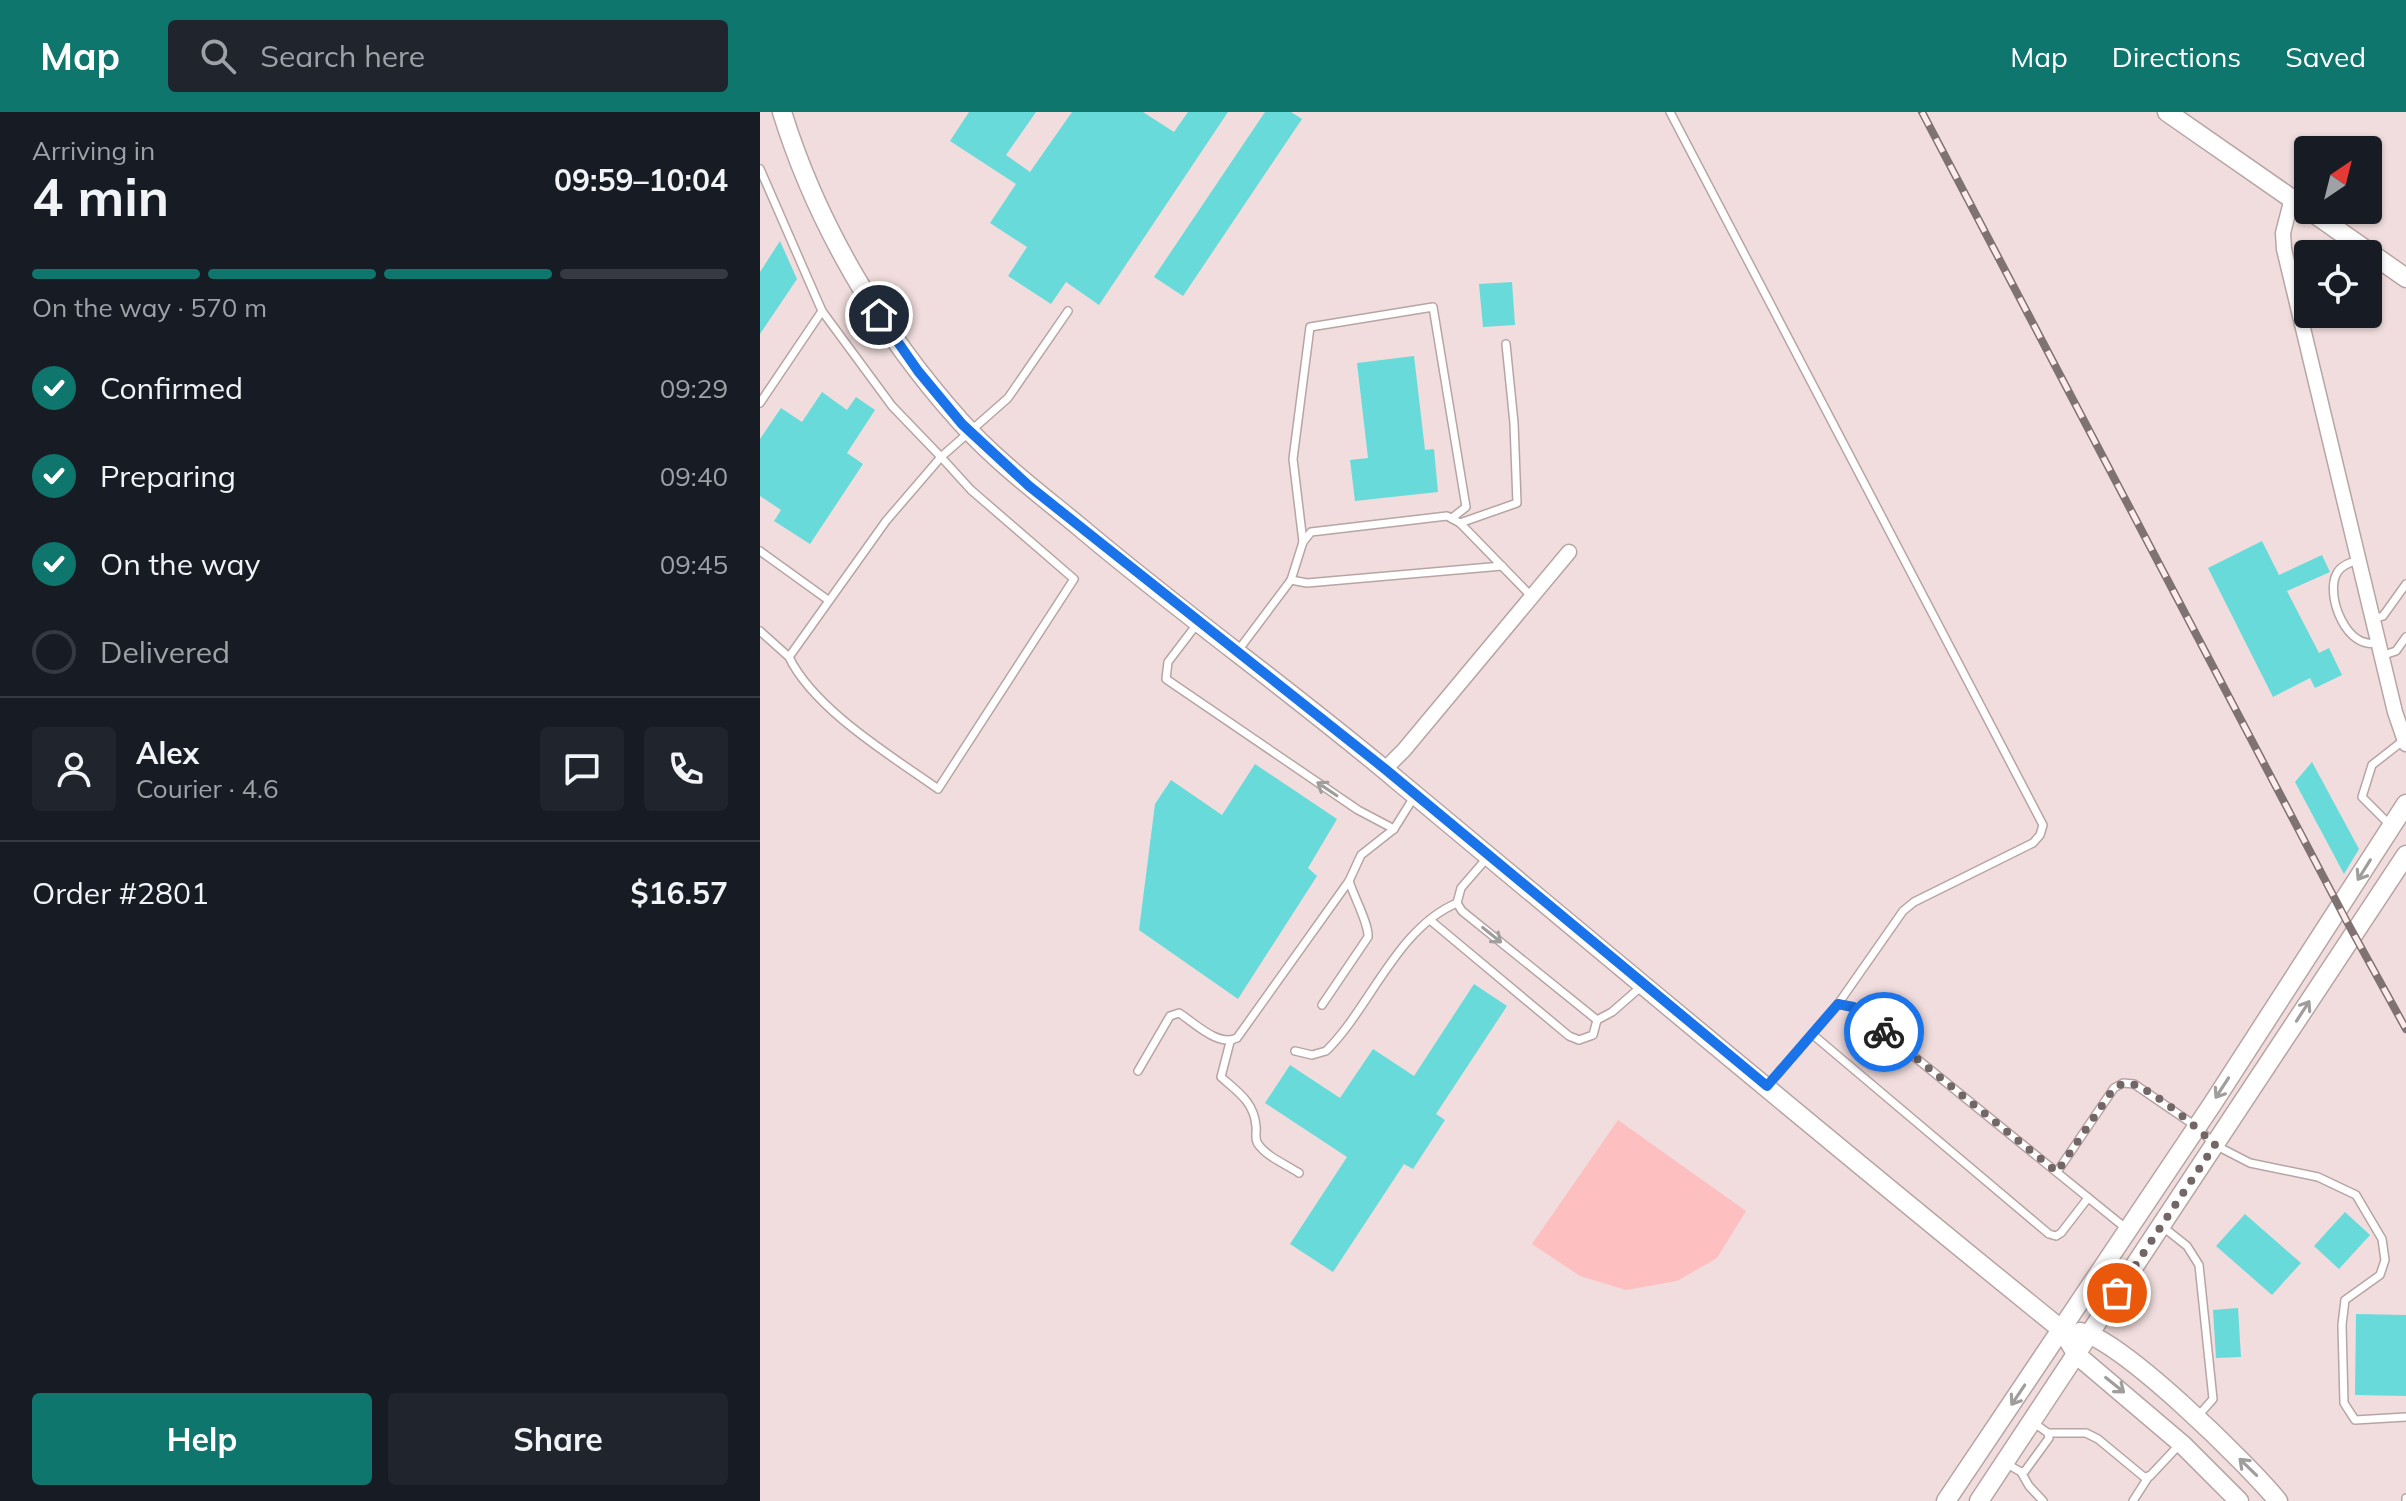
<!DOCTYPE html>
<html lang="en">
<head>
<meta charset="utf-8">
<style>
	:root { --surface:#171b24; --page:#20242c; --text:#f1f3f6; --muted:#9ea1a6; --line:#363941; --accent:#0f766e }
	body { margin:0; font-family:Mulish,sans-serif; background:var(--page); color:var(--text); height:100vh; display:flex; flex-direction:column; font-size:30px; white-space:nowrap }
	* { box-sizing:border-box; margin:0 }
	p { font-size:26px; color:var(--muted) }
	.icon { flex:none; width:44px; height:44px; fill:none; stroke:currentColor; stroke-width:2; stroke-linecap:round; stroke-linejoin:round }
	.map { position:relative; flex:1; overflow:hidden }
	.details { display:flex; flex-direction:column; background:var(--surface); width:760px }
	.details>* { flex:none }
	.needle { width:52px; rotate:35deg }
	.fabs { position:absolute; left:1534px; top:24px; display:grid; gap:16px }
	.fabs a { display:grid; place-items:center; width:88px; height:88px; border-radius:8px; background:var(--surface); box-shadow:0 2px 6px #0004; font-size:40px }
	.pin { position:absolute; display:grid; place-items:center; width:68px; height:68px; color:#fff; margin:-34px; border:4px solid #fff; border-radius:50%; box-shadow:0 2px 8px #0007 }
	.courier { position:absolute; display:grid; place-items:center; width:80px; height:80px; margin:-40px; border:6px solid #1a73e8; border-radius:50%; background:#fff; color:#222; box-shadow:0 2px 10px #0007 }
	.overview em { font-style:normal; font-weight:700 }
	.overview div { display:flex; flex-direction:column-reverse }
	.overview { display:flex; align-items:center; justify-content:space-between; height:136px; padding:0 32px }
	h1 { font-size:52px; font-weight:700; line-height:60px }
	.bar { display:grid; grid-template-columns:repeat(4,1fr); gap:12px 8px; align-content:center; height:96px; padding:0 32px }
	.bar i { height:10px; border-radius:6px; background:var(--line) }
	.bar .current { background:var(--accent) }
	.bar p { grid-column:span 4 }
	.line { display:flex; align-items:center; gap:20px; padding:0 32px; border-top:2px solid var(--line) }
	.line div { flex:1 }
	.round { display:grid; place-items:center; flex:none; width:84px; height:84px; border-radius:8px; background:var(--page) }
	ol { padding:0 32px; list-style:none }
	li { display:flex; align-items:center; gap:24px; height:88px }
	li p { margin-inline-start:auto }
	li .icon { padding:8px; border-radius:50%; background:var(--accent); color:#fff; stroke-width:4 }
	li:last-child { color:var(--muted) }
	li i { width:44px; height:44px; border:4px solid var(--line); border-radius:50% }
	.action { display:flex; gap:16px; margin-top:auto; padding:16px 32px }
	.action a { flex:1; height:92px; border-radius:8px; background:var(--accent); color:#fff; font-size:32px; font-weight:700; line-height:92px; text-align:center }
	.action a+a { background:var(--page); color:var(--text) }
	header { display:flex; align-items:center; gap:48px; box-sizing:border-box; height:112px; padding:0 40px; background:var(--accent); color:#fff }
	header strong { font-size:38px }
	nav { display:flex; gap:44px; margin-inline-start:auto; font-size:28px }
	.search { width:560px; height:72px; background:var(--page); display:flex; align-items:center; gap:20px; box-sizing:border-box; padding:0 28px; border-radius:8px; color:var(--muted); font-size:30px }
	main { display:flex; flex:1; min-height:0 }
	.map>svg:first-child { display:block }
	.green { fill:#fdbfbf }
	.building { fill:#68dada }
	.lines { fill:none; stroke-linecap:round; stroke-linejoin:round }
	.lane-casing { stroke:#b7a5a4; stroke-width:10 }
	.street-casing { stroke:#b7a5a4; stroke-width:17 }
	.secondary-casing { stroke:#b7a5a4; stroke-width:21 }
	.lane { stroke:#fff; stroke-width:7 }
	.street { stroke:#fff; stroke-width:14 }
	.secondary { stroke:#fff; stroke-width:18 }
	.rail-casing { stroke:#7f7272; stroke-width:8 }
	.rail { stroke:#ffebea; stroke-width:5; stroke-dasharray:15; stroke-linecap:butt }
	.oneway { stroke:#a09d9d }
	.done { stroke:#726666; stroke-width:8; stroke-dasharray:0 14.4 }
	.route { stroke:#1a73e8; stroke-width:10 }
</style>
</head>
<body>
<header>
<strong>Map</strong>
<div class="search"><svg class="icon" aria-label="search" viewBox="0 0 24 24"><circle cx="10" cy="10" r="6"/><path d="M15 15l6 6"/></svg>Search here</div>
<nav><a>Map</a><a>Directions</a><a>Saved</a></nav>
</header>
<main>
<section class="details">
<div class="overview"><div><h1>4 min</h1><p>Arriving in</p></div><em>09:59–10:04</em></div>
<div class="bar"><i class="current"></i><i class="current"></i><i class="current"></i><i></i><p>On the way · 570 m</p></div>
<ol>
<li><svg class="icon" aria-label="check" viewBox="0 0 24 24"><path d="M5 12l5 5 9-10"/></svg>Confirmed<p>09:29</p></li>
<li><svg class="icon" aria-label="check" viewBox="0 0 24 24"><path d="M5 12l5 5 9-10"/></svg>Preparing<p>09:40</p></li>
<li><svg class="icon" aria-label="check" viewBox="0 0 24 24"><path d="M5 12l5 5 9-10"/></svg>On the way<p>09:45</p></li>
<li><i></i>Delivered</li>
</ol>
<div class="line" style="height:144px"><a class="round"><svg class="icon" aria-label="person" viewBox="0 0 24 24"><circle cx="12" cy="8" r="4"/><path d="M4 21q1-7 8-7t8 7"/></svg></a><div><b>Alex</b><p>Courier · 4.6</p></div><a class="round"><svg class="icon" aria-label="chat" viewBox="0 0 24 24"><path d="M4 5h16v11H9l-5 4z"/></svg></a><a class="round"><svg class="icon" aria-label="phone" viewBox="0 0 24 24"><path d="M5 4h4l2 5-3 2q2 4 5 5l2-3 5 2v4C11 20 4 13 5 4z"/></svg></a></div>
<div class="line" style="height:104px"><div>Order #2801</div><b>$16.57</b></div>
<div class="action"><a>Help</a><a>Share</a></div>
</section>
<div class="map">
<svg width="1646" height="1389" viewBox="0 0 1646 1389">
	<rect width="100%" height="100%" fill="#f1dddd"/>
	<path class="green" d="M858,1008L986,1099L957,1146L917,1169L866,1178L820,1164L772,1132Z"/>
	<g class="building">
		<path d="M209,0H276L246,43L270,60L312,0H383L414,20L428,0H468L339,193L306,170L291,192L248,164L267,135L230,111L256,72L190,29Z"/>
		<path d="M505,0H531L542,7L423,184L394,165Z"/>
		<path d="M20,129L37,167L0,222V160Z"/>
		<path d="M752,170L755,213L723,215L719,172Z"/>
		<path d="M654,244L665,338L674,337L678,380L595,389L590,348L608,346L597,251Z"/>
		<path d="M62,280L87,298L96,285L115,298L87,341L103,352L50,432L14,409L21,398L0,384V327L21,296L42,310Z"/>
		<path d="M1502,429L1519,463L1562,443L1570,460L1527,479L1559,541L1569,536L1582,563L1555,576L1550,566L1513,585L1448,456Z"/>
		<path d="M1552,650L1599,737L1584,762L1535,670Z"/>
		<path d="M495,652L577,707L548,756L557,764L478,887L379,818L395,692L411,668L462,703Z"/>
		<path d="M714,872L747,894L676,1002L685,1008L653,1057L644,1052L573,1160L530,1132L587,1045L505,991L530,953L580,986L613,937L654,964Z"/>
		<path d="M1585,1100L1610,1123L1579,1157L1554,1134Z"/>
		<path d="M1485,1102L1541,1151L1512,1183L1456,1134Z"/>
		<path d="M1478,1196L1481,1245L1456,1246L1453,1198Z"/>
		<path d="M1596,1202L1646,1203V1284L1595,1283Z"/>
	</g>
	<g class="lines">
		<g class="lane-casing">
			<g id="lane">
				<path d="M910,0L1283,713L1280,723L1273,731L1154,790L1143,799L1078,892"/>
				<path d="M0,57L62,199L132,294L181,345L248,286L308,199"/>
				<path d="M0,291L62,199"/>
				<path d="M700,411L757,391L754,311L746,232"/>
				<path d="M543,430L533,347L550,215L673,195L706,395L692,406"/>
				<path d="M0,439L68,488"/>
				<path d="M1599,448C1591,450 1581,453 1577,461C1564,483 1588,541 1618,530"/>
				<path d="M531,468L547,471L742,454"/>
				<path d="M1613,507L1623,504L1646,472"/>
				<path d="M437,512L408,550L406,567L598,698L634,717"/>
				<path d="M0,519L29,545L126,409L181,345L211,378L314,467L178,677C130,643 54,597 29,545"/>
				<path d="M477,540L531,468L543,430L551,420L687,404L700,411L772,485"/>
				<path d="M1621,544L1636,539L1646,525"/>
				<path d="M1630,713L1602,685L1612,653L1644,628"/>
				<path d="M727,746L701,776L697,791L702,799L837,908"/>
				<path d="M670,808L809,924L819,928L833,923L837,908"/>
				<path d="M562,893L608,825C609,812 594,785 589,769"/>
				<path d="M837,908L852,900L883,873"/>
				<path d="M1052,922L1289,1122L1296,1124L1301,1121L1328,1086"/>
				<path d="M470,930L461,965C478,980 494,990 496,1014C497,1021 494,1026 498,1032C507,1045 527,1053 539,1061"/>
				<path d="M535,939L552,943L566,939C610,896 637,816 697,791"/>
				<path d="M378,959L410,904L419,901C435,911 458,935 477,926L589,769L601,743L634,717L654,685"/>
				<path d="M1007,974L1078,892L1093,895L1368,1118"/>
				<path d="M1297,1060L1354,976L1363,971L1374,972L1437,1015L1455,1033L1490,1051L1558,1065L1596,1083L1622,1127L1625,1148L1620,1163L1585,1188L1582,1213L1584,1291L1595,1308L1646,1305"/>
				<path d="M1403,1115L1427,1134L1439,1153L1453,1287L1438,1304"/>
				<path d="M1288,1321H1326L1338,1327L1384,1365L1390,1364L1420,1332"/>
				<path d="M1247,1352L1261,1360L1265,1359L1289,1326L1288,1321L1274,1311"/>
				<path d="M1261,1360L1269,1374L1283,1389"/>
				<path d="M1373,1389L1389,1364"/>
				<path d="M1646,1389V1386"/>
			</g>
		</g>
		<g class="street-casing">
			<g id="street">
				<path d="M1532,86L1523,121L1524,137L1635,600L1646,632"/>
				<path d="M625,657L644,638L809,440"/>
			</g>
		</g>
		<g class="secondary-casing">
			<g id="secondary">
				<path d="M22,0C57,113 121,221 200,309C236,349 280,382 321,416C424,503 534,581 637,668C858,852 1078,1037 1302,1218L1317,1243L1423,1333L1479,1389"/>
				<path d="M1407,0L1548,98"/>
				<path d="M1549,98L1646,166"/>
				<path d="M1320,1220C1358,1224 1491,1355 1518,1389"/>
				<path d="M1186,1389L1453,991L1646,692"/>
				<path d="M1219,1389L1646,743"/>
			</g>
		</g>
		<use href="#lane" class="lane"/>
		<use href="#street" class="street"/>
		<use href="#secondary" class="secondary"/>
		<g class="rail-casing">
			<path id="rail" d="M1162,0L1586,808L1646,917"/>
		</g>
		<use href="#rail" class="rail"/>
	</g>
	<defs><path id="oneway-shaft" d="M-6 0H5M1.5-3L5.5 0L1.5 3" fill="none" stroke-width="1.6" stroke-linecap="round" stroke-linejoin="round" transform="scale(2)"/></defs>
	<g class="oneway">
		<use href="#oneway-shaft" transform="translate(567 677) rotate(-146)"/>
		<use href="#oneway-shaft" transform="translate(1604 758) rotate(122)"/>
		<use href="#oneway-shaft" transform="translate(732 823) rotate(39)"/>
		<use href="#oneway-shaft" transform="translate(1543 899) rotate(-57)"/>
		<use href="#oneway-shaft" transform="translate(1462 976) rotate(123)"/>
		<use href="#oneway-shaft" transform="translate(1355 1273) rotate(39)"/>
		<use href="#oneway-shaft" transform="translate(1258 1283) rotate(124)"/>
		<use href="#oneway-shaft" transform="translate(1488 1355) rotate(-136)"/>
	</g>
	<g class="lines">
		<path class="done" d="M1124,920L1297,1060L1354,976C1360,973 1365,970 1372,972C1392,977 1439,1017 1455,1033L1357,1181"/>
		<path class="route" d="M119,203L158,259L202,312L269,374L625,657L1007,974L1078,892L1093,895L1124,920"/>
	</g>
</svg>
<div class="fabs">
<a><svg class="needle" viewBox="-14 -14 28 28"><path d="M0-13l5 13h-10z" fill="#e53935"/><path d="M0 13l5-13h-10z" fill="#9ea1a6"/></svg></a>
<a><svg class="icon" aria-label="locate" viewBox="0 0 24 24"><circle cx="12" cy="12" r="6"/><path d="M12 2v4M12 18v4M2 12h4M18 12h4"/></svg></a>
</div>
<div class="pin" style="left:1357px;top:1181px;background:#ea580c"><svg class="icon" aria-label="bag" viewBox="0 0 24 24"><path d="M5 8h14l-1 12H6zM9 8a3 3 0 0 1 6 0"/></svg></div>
<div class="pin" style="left:119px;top:203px;background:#1f2937"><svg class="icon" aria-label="home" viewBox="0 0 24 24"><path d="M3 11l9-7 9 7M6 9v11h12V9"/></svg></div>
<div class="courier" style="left:1124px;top:920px"><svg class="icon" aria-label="bike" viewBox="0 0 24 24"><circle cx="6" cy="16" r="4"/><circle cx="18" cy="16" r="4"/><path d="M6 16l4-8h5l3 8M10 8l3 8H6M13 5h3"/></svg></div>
</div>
</main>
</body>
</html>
